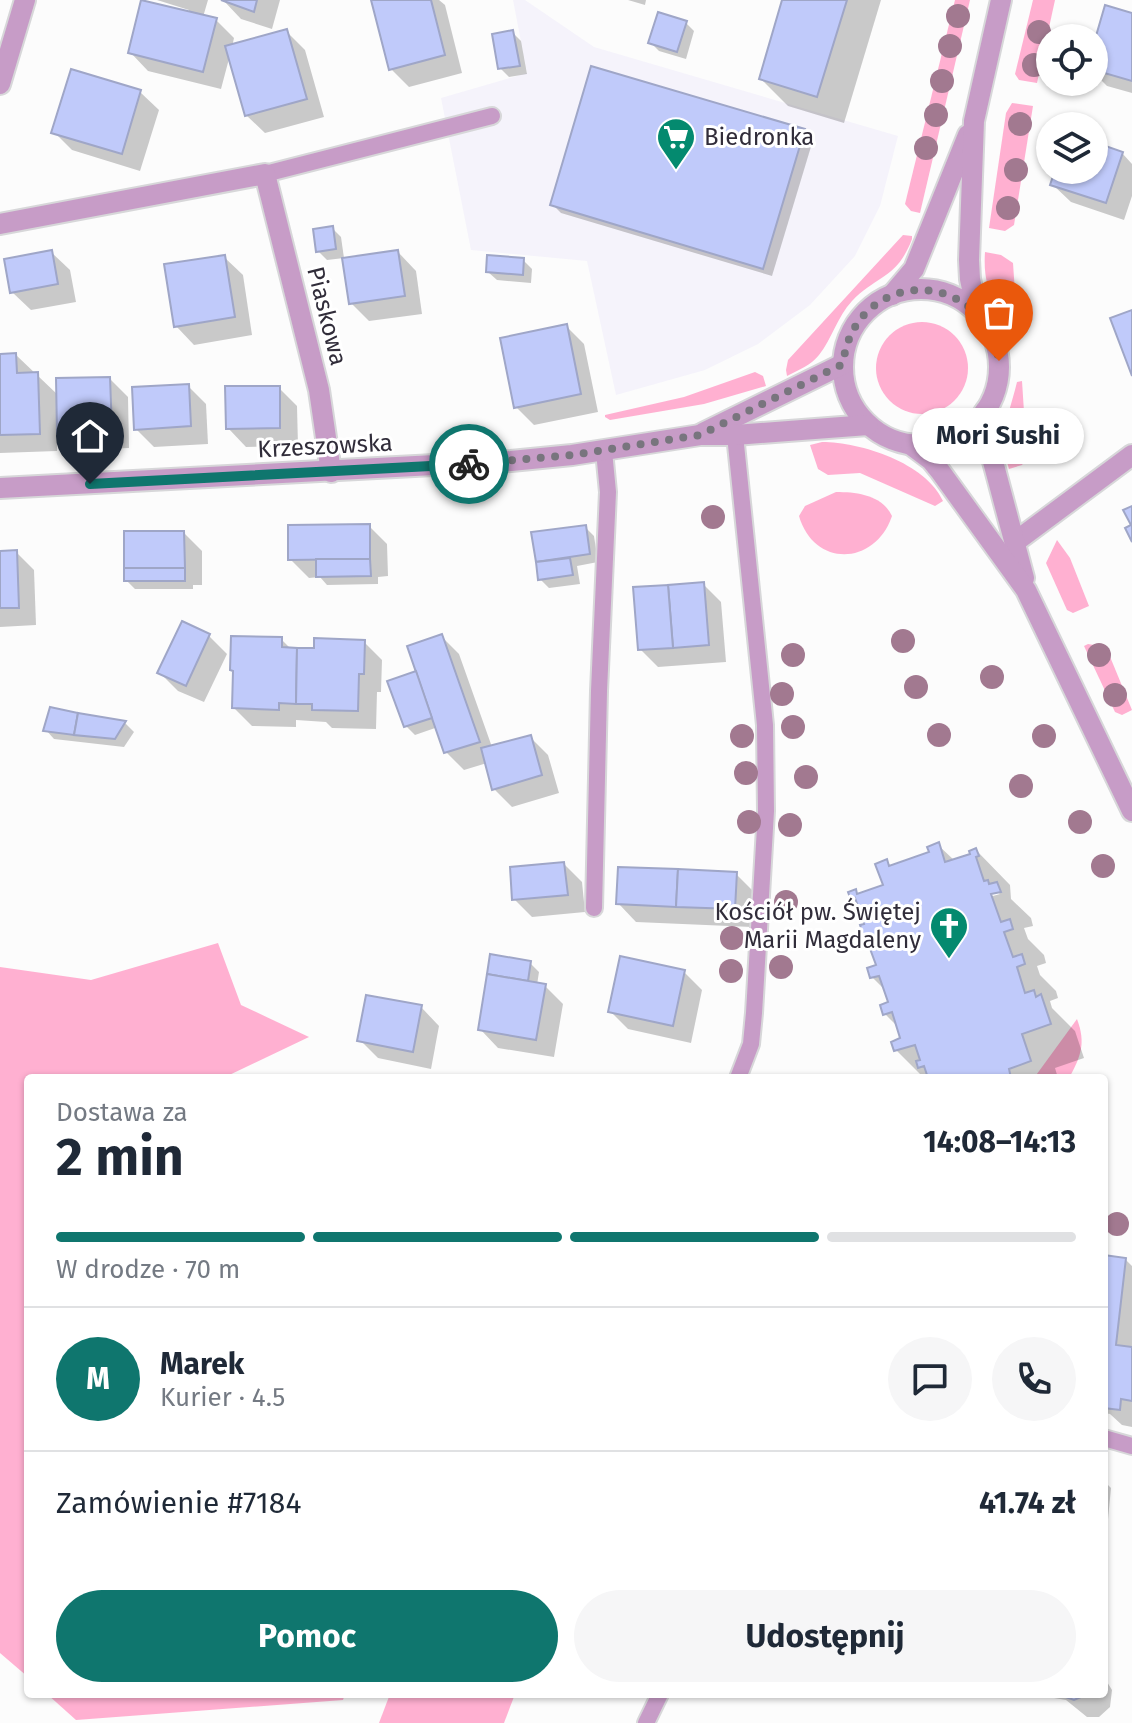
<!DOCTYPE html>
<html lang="pl">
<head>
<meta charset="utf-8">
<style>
	:root { --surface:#fff; --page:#f6f6f7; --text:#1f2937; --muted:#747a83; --line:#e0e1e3; --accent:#0f766e }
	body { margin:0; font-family:"Fira Sans",sans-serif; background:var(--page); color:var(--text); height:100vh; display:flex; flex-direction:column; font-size:30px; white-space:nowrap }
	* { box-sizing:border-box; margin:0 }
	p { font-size:26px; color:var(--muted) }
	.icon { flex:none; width:44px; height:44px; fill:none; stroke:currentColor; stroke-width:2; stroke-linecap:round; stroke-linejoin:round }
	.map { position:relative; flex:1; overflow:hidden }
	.drawer { position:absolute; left:24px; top:1074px; width:1084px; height:624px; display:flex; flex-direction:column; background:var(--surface); border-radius:8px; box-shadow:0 2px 6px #0004 }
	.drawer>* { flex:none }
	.buttons { position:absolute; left:1036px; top:24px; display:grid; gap:16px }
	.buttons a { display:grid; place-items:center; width:72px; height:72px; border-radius:50%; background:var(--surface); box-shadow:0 2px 6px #0004; font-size:40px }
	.pin { position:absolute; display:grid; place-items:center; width:68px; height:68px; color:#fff; margin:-82px -34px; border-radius:50% 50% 50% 0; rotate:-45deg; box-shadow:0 0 8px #0007 }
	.pin .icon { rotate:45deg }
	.courier { position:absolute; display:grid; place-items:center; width:80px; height:80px; margin:-40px; border:6px solid #0f766e; border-radius:50%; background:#fff; color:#222; box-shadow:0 2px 10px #0007 }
	.bubble { position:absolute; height:56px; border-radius:28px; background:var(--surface); box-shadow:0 2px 6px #0004; font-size:26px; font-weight:700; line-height:56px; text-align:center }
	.summary em { font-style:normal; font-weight:700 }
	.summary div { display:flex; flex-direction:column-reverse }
	.summary { display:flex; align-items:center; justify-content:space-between; height:136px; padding:0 32px }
	h1 { font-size:52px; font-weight:700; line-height:60px }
	.bar { display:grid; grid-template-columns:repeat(4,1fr); gap:12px 8px; align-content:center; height:96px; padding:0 32px }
	.bar i { height:10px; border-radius:6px; background:var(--line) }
	.bar .selected { background:var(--accent) }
	.bar p { grid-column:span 4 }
	.line { display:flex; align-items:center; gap:20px; padding:0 32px; border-top:2px solid var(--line) }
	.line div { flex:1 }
	.round { display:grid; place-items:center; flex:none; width:84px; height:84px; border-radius:42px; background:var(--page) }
	.action { display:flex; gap:16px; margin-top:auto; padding:16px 32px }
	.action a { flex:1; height:92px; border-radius:48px; background:var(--accent); color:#fff; font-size:32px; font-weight:700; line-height:92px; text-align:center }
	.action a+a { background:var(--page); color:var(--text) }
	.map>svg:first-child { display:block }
	.built { fill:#f5f3fb }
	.green { fill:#ffb0d1 }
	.shadow { fill:#0003; fill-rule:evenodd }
	.building { fill:#c0cafa; stroke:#9fa6c7; stroke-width:2 }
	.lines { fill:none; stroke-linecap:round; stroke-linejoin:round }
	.service-casing { stroke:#d7d7d9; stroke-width:20 }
	.minor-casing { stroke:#d7d7d9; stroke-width:24 }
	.tertiary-casing { stroke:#d7d7d9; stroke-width:24 }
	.service { stroke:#c79cc7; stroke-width:16 }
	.minor { stroke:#c79cc7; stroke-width:20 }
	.tertiary { stroke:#c79cc7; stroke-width:20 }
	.tree { fill:#a27990 }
	.done { stroke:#78757e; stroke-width:8; stroke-dasharray:0 14.4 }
	.route { stroke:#0f766e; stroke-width:10 }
	.labels { text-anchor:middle; stroke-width:6; stroke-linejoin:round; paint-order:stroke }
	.poi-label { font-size:24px; fill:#312d3a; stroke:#fff; text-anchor:start }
	.street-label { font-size:24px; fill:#312d3a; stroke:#fff }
</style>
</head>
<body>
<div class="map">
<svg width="1132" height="1723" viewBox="0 0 1132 1723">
	<rect width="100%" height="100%" fill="#fcfcfc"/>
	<path class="built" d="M513,0H525L594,47L898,136L880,206L855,256L810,305L758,344L705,370L616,395L587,261L471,250L441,98L527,73Z"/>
	<g class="green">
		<path d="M955,0H970L920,213L911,211L905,204Z"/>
		<path d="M1033,0H1055L1037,83L1019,80L1015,74Z"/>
		<path d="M1012,103L1033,106L1014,225L1005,231L989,228L1006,113Z"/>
		<path d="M903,235L912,236V239C897,279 877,275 852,301C837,317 832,339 819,355C811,365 799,370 787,376L786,370L788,360Z"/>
		<path d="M985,252L1001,255L1013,263L1018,337L1012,338C1000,301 982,297 985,252Z"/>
		<circle cx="922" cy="368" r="46"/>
		<path d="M755,372L763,376L766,386L704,404L610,420L605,417V415L684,397Z"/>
		<path d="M1022,381L1027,458L1022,465L1009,469C998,432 1009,416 1017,382Z"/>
		<path d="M822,442C861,442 926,463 943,501L935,506L860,473L828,475L818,469L810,445Z"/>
		<path d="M836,492C857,492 882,495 892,516C875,566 814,568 799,516L805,506Z"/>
		<path d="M1057,540L1070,558L1089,606L1073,613L1067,610L1046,563Z"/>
		<path d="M1088,644L1106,647L1132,710L1122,715L1115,712L1084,646Z"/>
		<path d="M218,943L241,1005L309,1037L223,1078H28V1677L0,1653V967L91,980Z"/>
		<path d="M1077,1019C1086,1043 1081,1056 1069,1078H1034Z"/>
		<path d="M47,1694H345L343,1700L76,1720Z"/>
		<path d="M390,1694H515L504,1723H379Z"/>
	</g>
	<g class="shadow">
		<path d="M157,0H208L203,17L216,20L234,38L232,47L287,32L305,50L324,117L265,133L246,115L230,55L221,89L148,71L130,52L188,13L189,10Z"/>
		<path d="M223,0H280L272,29L241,19Z"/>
		<path d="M379,0H439L445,5L462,73L409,87L391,69Z"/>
		<path d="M628,0H646L645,5Z"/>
		<path d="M784,0H881L844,123L788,106L761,79Z"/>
		<path d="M1132,15V93L1107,86L1094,73V50Z"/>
		<path d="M685,22L694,31L686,59L659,51L650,42Z"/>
		<path d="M512,32L521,41L527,74L509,77L500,68Z"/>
		<path d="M140,92L159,110L140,171L72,150L54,132Z"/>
		<path d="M804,131L813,140L772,276L561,213L552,204Z"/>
		<path d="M1094,144L1122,153L1132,164V196L1124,220L1071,202L1052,184L1057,170H1094Z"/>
		<path d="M332,228L341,237L344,258L327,260L318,251Z"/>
		<path d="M51,252L70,270L76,302L31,310L12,292Z"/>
		<path d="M398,252L416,271L422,314L369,321L351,303Z"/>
		<path d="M224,257L243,275L252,335L194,345L176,326Z"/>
		<path d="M523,260L532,269L531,283L497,280L488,272Z"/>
		<path d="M566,326L584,344L598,412L534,425L516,407Z"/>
		<path d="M16,355L58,395L110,379L128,397L129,448L77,450L57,430V451L0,453V356Z"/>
		<path d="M188,386L206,404L208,444L154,447L136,429Z"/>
		<path d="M279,388L297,406L298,446L246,447L228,428Z"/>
		<path d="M369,526L387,544L388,576L378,577V584L327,585L320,577L309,578L290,559Z"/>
		<path d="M585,527L594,536L598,562L577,566L580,584L549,588L540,579L534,534Z"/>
		<path d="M184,533L202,551V585H193V589H135L126,580Z"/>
		<path d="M16,552L34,570L36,625L0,627V553Z"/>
		<path d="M703,584L721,602L726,662L658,667L640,649Z"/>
		<path d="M209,636L227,654L204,702L178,691L159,672Z"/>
		<path d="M441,636L459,654L492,747L530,737L548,755L559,793L512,807L494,789L487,763L464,770L446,752L438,727L415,735L406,726L418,672Z"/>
		<path d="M281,639L292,650H316L364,642L382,660L381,692H377L376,729L332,728L326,722L296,720V727L252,726L234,708Z"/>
		<path d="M52,710L125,723L134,732L124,747L54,739L46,730Z"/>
		<path d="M938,845L955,861L973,856L976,850L1010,885L1011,899L1031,918L1033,926L1024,928L1028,939L1044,955L1046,963L1037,966L1040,975L1056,991L1058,998L1050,1001L1052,1008L1075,1031L1084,1058L1055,1068L1058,1078H924L896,1050L893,1043L903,1040L899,1028L885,1014L891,1004L887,992L872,977L878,966L874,953L860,940L867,925L860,907L851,893L855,892L859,895L885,886L887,862L892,867L931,854ZM996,891L1000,894L982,899Z"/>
		<path d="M564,864L582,882L585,912L532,917L514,899Z"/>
		<path d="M736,874L754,892L752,927L636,922L618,903Z"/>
		<path d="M530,963L539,972L537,985L545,986L563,1004L554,1057L498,1048L480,1029Z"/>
		<path d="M684,972L702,990L691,1043L628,1029L610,1011Z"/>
		<path d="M421,1007L439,1026L431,1069L378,1058L360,1040Z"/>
		<path d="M1104,1257L1126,1260L1132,1266V1427L1122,1425L1110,1414L1104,1413Z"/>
		<path d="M1104,1481L1111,1488L1104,1561Z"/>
		<path d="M1104,1677L1112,1690L1110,1707L1099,1717H1087L1066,1700L1030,1694H1104Z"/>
	</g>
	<g class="building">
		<path d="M141,0L217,18L203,72L128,53Z"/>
		<path d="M221,0H257L254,12Z"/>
		<path d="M371,0H431L445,55L389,70Z"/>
		<path d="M782,0H847L817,97L759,79Z"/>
		<path d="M1105,5L1132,13V81L1094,70V43Z"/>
		<path d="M658,12L687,21L677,52L648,43Z"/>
		<path d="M287,29L307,99L245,116L225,46Z"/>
		<path d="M513,30L520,66L498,69L492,34Z"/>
		<path d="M591,66L805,129L763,269L550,205Z"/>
		<path d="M71,69L141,90L122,154L51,133Z"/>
		<path d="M1094,142L1123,152L1106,203L1050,185L1055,170H1094Z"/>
		<path d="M333,226L336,249L316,252L313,229Z"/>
		<path d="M52,250L58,284L10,293L4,259Z"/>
		<path d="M398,250L405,296L349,304L342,258Z"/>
		<path d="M225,255L235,317L174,327L164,264Z"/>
		<path d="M487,255L524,258L523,275L486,272Z"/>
		<path d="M1132,310V376L1110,318Z"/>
		<path d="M567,324L581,394L514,408L500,338Z"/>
		<path d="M16,353L17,373L38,372L40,434L0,435V354Z"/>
		<path d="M110,377L112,431L57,433L56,378Z"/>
		<path d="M189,384L191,426L134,430L132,387Z"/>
		<path d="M225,386H280V428L226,429Z"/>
		<path d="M1132,506V542L1125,528L1131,525L1123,510Z"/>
		<path d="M370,524V559L288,560V525Z"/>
		<path d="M586,525L590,554L536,562L531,532Z"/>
		<path d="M124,531H184L185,568H124Z"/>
		<path d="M17,550L19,608H0V551Z"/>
		<path d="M570,558L573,575L538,580L536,562Z"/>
		<path d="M316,559H370L371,576L316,577Z"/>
		<rect x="124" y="568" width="61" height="13"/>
		<path d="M704,582L709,645L673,648L668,585Z"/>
		<path d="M668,585L673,648L638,650L633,587Z"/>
		<path d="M182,621L210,634L186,686L157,673Z"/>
		<path d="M442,634L480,742L444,753L407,646Z"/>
		<path d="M231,636L282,637V647L297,648L296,704L279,703V710L232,708L233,671L230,670Z"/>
		<path d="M314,638L365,640L364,674H359L358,711L312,710V704H296L297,648H314Z"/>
		<path d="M416,671L432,718L404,727L387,681Z"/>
		<path d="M50,707L78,713L74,735L43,731Z"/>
		<path d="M78,713L126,721L115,739L74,735Z"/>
		<path d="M531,735L542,775L492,790L481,748Z"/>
		<path d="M939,842L945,862L970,854L969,851L976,848L979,856L976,857L984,881L988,880L989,884L997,882L1001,892L991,894L1001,922L1010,919L1013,929L1004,932L1013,957L1022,954L1025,964L1017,967L1025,993L1034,990L1036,997L1041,994L1051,1024L1022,1034L1031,1061L1009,1069L1011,1078H928L924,1066L918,1068L916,1061L920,1060L915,1045L894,1051L891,1042L900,1038L892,1012L883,1015L880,1005L888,1002L879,976L870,978L867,968L876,965L866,938L859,941L856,933L862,931L860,925L864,924L855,898L851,900L848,892L856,889L857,894L883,885L875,864L887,859L889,866L929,852L927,847Z"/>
		<path d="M564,862L568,895L512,900L510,867Z"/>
		<path d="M618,867L678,869L676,907L616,904Z"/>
		<path d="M678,869L737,872L735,909L676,907Z"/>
		<path d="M490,954L531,961L528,981L487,974Z"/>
		<path d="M620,956L685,970L673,1026L608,1012Z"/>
		<path d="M487,974L546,984L536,1040L478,1030Z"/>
		<path d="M366,995L422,1005L413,1052L357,1041Z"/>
		<path d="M1104,1255L1126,1258L1116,1345L1132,1347V1401L1121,1399L1120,1410L1104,1408Z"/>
		<path d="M1057,1694H1088L1074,1700Z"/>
	</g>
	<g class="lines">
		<g class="service-casing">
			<g id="service">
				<path d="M265,174L492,116"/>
				<path d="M735,435L765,725L766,811L754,1013L751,1044L738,1078"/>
				<path d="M594,908L599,691L608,492L604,451"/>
				<path d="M1104,1438L1132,1446"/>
				<path d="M646,1723L660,1694"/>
			</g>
		</g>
		<g class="minor-casing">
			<g id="minor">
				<path d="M0,84L25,0"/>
				<path d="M0,224L265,174L319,390L331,472"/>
				<path d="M1015,542L1132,455"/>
			</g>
		</g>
		<g class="tertiary-casing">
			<g id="tertiary">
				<circle cx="921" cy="367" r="78"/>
				<path d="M892,295L914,269L968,135"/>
				<path d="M977,313L970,279L969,260L974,121L1001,0"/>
				<path d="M985,411L987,439L1024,578"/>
				<path d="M703,433L843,364"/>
				<path d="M911,445L931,460L940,471L1026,590L1132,811"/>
				<path d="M0,488L511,461L572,455L700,435H735L868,425"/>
			</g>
		</g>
		<use href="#service" class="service"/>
		<use href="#minor" class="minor"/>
		<use href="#tertiary" class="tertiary"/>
	</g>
	<g class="tree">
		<circle cx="958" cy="16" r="12"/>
		<circle cx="1039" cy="32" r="12"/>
		<circle cx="950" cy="46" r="12"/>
		<circle cx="1034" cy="65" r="12"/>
		<circle cx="942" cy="81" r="12"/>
		<circle cx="936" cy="115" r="12"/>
		<circle cx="1020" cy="124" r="12"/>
		<circle cx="926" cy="148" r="12"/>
		<circle cx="1016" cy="170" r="12"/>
		<circle cx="1008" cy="208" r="12"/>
		<circle cx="713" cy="517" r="12"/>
		<circle cx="903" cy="641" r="12"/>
		<circle cx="793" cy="655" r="12"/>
		<circle cx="1099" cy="655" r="12"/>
		<circle cx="992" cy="677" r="12"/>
		<circle cx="916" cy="687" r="12"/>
		<circle cx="782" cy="694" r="12"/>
		<circle cx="1115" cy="695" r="12"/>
		<circle cx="793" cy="727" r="12"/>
		<circle cx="939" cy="735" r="12"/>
		<circle cx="742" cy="736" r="12"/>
		<circle cx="1044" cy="736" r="12"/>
		<circle cx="746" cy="773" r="12"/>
		<circle cx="806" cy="777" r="12"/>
		<circle cx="1021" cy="786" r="12"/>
		<circle cx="749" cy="822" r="12"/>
		<circle cx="1080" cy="822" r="12"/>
		<circle cx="790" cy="825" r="12"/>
		<circle cx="1103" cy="866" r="12"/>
		<circle cx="786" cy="902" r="12"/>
		<circle cx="732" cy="938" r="12"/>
		<circle cx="781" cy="967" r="12"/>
		<circle cx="731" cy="971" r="12"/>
		<circle cx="1117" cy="1224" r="12"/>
	</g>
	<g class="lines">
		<path class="done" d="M469,464L572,455L700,435L843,364C854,267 983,265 999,361"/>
		<path class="route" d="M90,484L469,464"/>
	</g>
	<defs>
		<g id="supermarket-pin" transform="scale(2)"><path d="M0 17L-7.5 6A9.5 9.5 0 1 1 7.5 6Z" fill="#048a6f" stroke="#fff"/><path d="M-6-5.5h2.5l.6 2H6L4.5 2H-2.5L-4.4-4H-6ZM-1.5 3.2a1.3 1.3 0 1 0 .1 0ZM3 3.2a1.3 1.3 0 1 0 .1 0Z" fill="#fff"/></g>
		<g id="church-pin" transform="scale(2)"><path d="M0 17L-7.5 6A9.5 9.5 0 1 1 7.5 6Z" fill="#048a6f" stroke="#fff"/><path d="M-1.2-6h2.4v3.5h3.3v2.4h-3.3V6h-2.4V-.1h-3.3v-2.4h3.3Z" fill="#fff"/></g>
	</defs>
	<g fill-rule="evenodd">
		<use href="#supermarket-pin" x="676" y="137"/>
		<use href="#church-pin" x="949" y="926"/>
	</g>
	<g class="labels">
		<g class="poi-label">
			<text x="704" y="145">Biedronka</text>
			<text x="921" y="920" text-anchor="end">Kościół pw. Świętej<tspan x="921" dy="28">Marii Magdaleny</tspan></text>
		</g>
		<g class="street-label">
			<text transform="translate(327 316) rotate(76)" y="8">Piaskowa</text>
			<text transform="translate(325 446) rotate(-3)" y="8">Krzeszowska</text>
		</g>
	</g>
</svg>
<div class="buttons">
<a><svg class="icon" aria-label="locate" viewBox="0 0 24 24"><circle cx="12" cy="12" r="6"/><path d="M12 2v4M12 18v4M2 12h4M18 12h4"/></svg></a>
<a><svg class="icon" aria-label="layers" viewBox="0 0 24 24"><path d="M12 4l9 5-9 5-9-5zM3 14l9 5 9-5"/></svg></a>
</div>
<div class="pin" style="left:999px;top:361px;background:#ea580c"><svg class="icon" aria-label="bag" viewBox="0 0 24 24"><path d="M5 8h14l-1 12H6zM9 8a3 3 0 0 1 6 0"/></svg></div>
<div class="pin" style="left:90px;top:484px;background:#1f2937"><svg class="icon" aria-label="home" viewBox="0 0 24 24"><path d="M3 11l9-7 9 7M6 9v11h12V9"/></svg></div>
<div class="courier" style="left:469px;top:464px"><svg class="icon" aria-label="bike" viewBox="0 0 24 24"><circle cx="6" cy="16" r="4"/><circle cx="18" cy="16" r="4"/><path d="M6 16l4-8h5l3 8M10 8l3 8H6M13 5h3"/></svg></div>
<div class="bubble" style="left:912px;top:408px;width:172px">Mori Sushi</div>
<section class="drawer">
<div class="summary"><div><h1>2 min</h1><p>Dostawa za</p></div><em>14:08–14:13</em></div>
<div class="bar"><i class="selected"></i><i class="selected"></i><i class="selected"></i><i></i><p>W drodze · 70 m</p></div>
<div class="line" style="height:144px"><b class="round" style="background:var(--accent);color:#fff">M</b><div><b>Marek</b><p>Kurier · 4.5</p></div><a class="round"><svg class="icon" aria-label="chat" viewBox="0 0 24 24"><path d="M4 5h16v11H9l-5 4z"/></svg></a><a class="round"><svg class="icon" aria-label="phone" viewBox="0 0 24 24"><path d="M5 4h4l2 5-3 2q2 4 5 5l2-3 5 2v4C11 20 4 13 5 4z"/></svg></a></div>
<div class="line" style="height:104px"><div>Zamówienie #7184</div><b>41.74 zł</b></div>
<div class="action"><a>Pomoc</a><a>Udostępnij</a></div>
</section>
</div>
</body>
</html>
